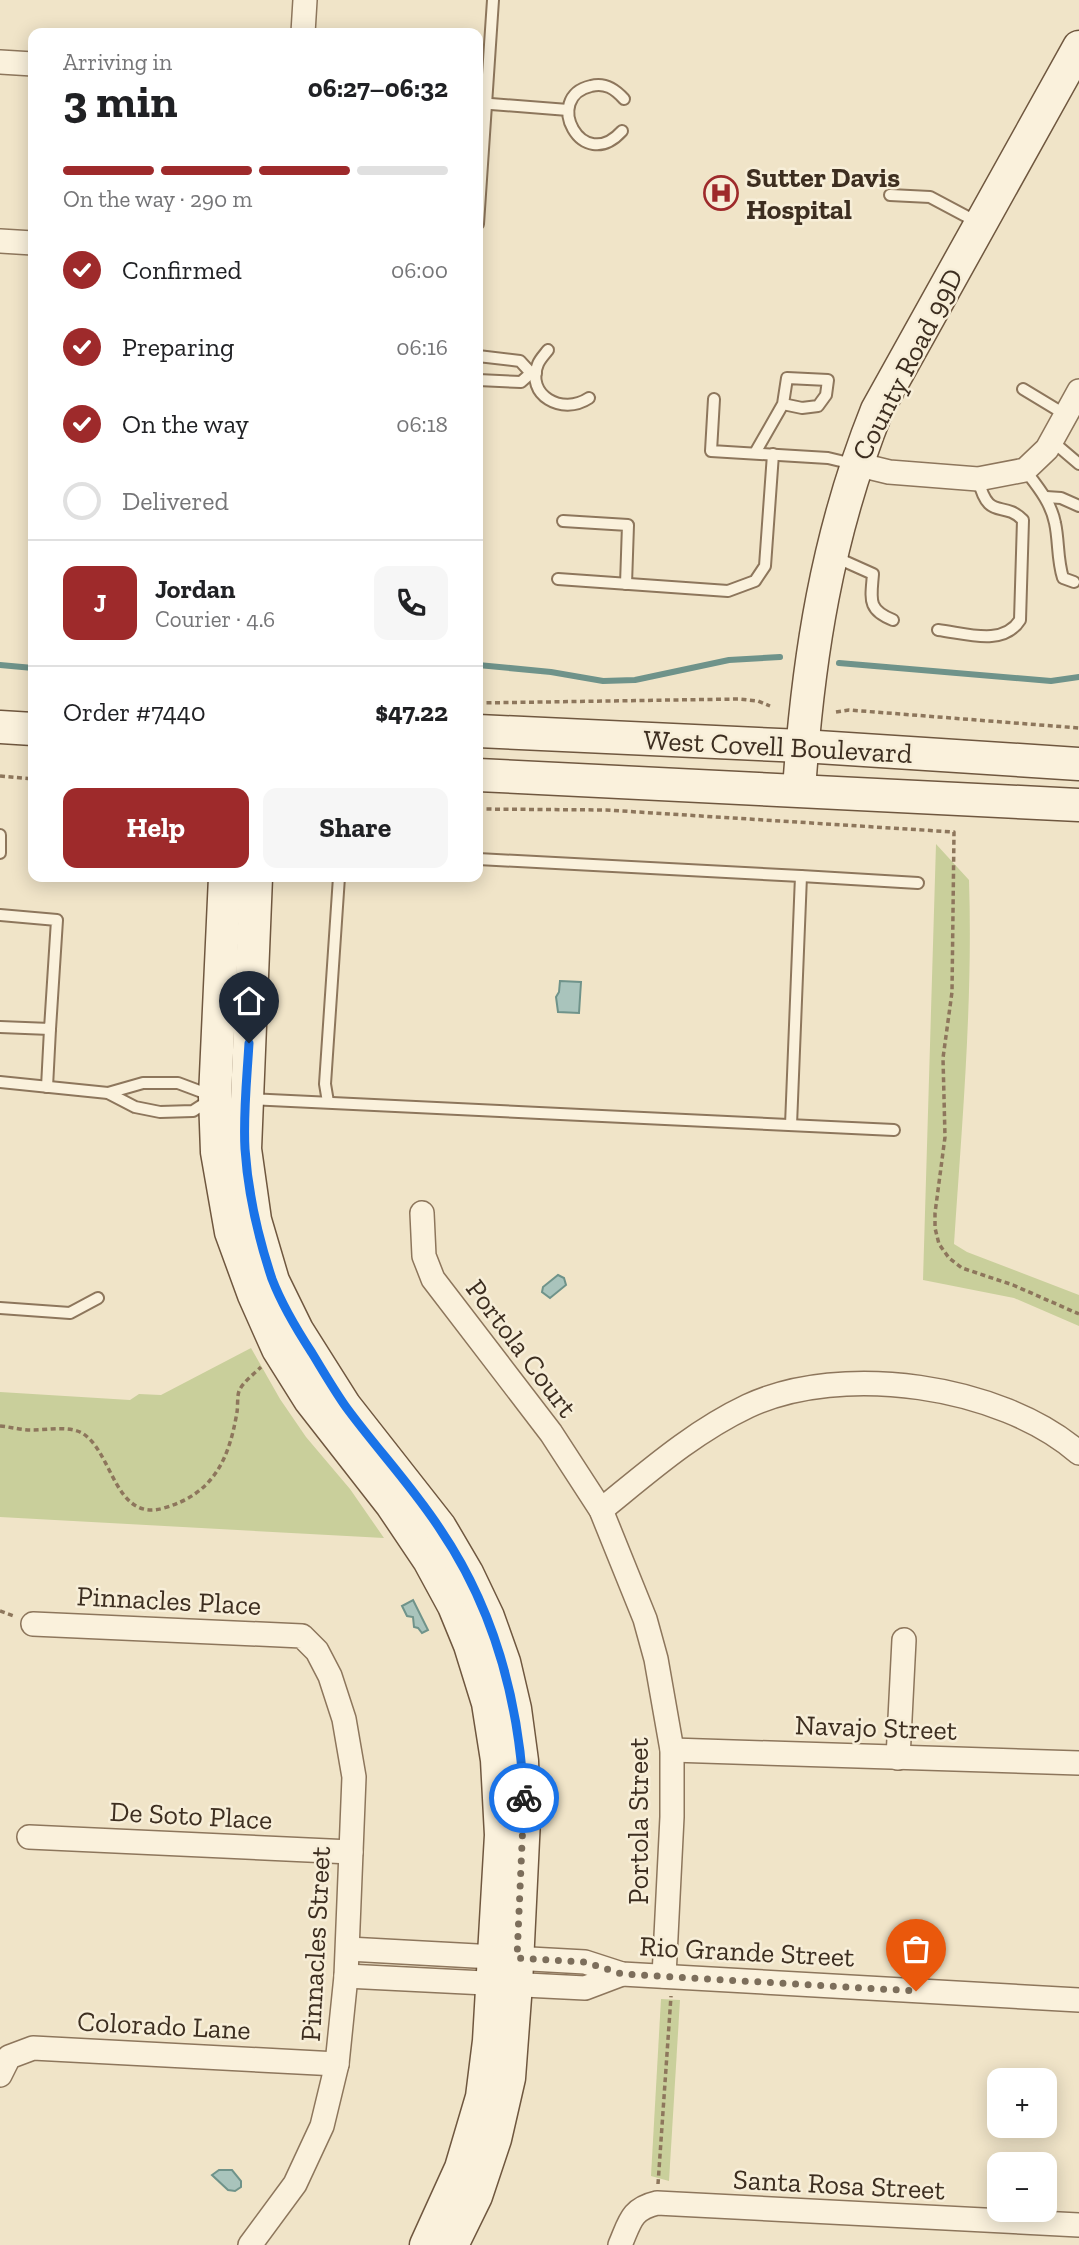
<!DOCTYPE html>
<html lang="en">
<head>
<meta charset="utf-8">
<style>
	:root { --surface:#fff; --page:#f6f6f6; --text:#202124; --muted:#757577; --line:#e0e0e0; --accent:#9e2a2b }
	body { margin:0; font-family:"Zilla Slab",serif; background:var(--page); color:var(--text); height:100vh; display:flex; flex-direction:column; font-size:26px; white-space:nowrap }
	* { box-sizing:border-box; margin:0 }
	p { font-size:23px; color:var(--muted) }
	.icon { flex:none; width:38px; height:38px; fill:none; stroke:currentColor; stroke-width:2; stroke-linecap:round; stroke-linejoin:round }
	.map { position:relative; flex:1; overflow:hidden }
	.sheet { position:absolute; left:28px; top:28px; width:455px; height:854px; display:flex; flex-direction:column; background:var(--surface); border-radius:14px; box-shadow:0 4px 18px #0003 }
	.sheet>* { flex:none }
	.fabs { position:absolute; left:987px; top:2068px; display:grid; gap:14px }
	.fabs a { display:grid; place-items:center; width:70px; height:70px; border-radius:14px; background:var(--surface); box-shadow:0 4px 18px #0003; font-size:35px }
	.pin { position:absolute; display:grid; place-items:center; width:60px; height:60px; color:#fff; margin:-72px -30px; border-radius:50% 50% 50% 0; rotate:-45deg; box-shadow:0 0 7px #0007 }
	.pin .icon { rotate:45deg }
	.courier { position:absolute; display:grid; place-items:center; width:70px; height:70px; margin:-35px; border:5px solid #1a73e8; border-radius:50%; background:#fff; color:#222; box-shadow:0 2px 9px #0007 }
	.head em { font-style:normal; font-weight:700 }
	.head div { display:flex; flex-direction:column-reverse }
	.head { display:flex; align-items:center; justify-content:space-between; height:119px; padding:0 35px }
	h1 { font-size:46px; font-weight:700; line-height:52px }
	.bar { display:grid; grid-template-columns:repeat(4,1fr); gap:10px 7px; align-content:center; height:84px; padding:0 35px }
	.bar i { height:9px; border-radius:5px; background:var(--line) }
	.bar .selected { background:var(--accent) }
	.bar p { grid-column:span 4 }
	.line { display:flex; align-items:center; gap:18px; padding:0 35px; border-top:2px solid var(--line) }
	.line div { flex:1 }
	.round { display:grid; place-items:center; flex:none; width:74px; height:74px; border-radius:14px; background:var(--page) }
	ol { padding:0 35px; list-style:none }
	li { display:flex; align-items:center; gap:21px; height:77px }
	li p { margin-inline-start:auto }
	li .icon { padding:7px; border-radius:50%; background:var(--accent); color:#fff; stroke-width:4 }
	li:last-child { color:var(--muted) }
	li i { width:38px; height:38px; border:4px solid var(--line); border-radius:50% }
	.button { display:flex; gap:14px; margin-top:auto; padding:14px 35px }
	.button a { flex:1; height:80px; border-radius:14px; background:var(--accent); color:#fff; font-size:28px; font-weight:700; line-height:80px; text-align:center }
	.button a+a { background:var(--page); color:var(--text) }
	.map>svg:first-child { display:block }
	.green { fill:#c9cf9b }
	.water { fill:#a9c4bc; stroke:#6f938a; stroke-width:2 }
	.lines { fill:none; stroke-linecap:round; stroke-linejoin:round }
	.stream { stroke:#6f938a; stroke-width:6 }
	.lane-casing { stroke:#8d765c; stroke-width:14 }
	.street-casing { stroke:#8d765c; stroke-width:26 }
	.secondary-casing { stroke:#6f573f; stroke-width:35 }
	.path { stroke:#8d765c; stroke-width:3.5; stroke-dasharray:5 3.5; stroke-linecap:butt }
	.lane { stroke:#faf1dc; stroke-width:10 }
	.street { stroke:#faf1dc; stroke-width:23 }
	.secondary { stroke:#faf1dc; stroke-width:32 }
	.done { stroke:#7c6e5b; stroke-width:7; stroke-dasharray:0 12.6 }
	.route { stroke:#1a73e8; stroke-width:9 }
	.labels { text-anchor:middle; stroke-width:5; stroke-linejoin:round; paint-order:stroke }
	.poi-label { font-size:28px; font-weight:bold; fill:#3d2e20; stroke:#f7eed8; text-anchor:start }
	.street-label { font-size:28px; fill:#3d2e20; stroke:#f7eed8 }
</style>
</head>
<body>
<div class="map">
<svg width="1079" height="2245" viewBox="0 0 1079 2245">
	<rect width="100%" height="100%" fill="#f0e4c8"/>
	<g class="green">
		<path d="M936,844L969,880C973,1002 962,1123 954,1244L967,1252L1079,1295V1326L1014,1298L923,1280Z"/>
		<path d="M251,1348L280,1399L306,1437L350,1489L384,1538L0,1517V1392L130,1400L139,1394L161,1395Z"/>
		<path d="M661,1999L680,2000L669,2181L651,2176Z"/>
	</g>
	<g class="water">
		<path d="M560,981L581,982L579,1013L558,1012L556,997L559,992Z"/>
		<path d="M558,1275L564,1278L566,1285L550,1298L542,1292L543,1287Z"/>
		<path d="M413,1600L428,1630L422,1633L418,1628L414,1627L413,1617L407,1616L402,1606Z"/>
		<path d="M219,2170H232L241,2181V2187L235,2191L228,2190L212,2175Z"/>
	</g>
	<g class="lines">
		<g class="stream">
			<path d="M839,663L1051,681L1079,677"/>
			<path d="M0,665L33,668"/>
			<path d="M478,665L551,672L603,681L635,680L729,660L780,657"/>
		</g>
		<g class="lane-casing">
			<g id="lane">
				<path d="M478,103L568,110"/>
				<path d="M622,131C582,175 542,97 591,86C605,82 615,89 624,99"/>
				<path d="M890,195L930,197L977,222"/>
				<path d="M478,224L493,0"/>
				<path d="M548,350C545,354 540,359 538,364C525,395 562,416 589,398"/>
				<path d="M478,356L520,361L531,373H536"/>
				<path d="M478,380L521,382L531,373"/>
				<path d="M1023,389L1066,415"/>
				<path d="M714,399L711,451L828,458L853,464"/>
				<path d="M1052,441L1079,464"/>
				<path d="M755,453L783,404L787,378L828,380L826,395L818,406L802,408L783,404"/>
				<path d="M1025,470C1037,486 1051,502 1055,523C1059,541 1057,559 1063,578L1074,582"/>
				<path d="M1046,497L1061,498L1079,506"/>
				<path d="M563,521L628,525L626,584"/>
				<path d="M835,557L873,574C871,599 867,610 893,620"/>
				<path d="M558,579L728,591L755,581L765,566L773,454"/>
				<path d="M938,630C965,633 1003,647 1020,620L1023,520C1002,499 989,523 978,479"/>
				<path d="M0,835V853"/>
				<path d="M478,859L801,876L791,1125"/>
				<path d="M801,876L918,883"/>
				<path d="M0,915L57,920L50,1029L0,1027"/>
				<path d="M0,1082L108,1093L135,1107L160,1112L193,1111L210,1100"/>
				<path d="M47,1087L50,1029"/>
				<path d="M108,1093L143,1083H178L210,1095"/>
				<path d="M250,1099L894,1130"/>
				<path d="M328,1102L325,1084L339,877"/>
				<path d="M0,1308L70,1313L98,1298"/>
			</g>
		</g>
		<g class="street-casing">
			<g id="street">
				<path d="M303,33L305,0"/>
				<path d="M0,62L33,64"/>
				<path d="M0,241L33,243"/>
				<path d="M856,464L889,472L978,479L1025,470L1047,449L1079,391"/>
				<path d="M422,1213L424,1256L433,1279L551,1433L601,1510L645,1619L656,1659L672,1750V1817L664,1976"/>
				<path d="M601,1510C648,1472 693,1432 748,1406C842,1362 1001,1385 1079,1453"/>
				<path d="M33,1624L302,1636L317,1651L330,1676L344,1719L354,1777L346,1976L337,2064L322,2126L295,2184L250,2245"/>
				<path d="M672,1750L1079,1763"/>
				<path d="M898,1758L904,1640"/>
				<path d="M29,1837L351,1852"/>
				<path d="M348,1949L585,1962L622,1974L1079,2000"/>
				<path d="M346,1976L585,1988L622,1974"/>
				<path d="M0,2075L9,2057L33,2048L337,2064"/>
				<path d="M620,2245C630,2222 631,2209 657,2203L1079,2225"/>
			</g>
		</g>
		<g class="secondary-casing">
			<g id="secondary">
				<path d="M0,727L33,729"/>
				<path d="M478,731L802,746L1079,764"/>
				<path d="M478,775L1079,805"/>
				<path d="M799,790C808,657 827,535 877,410L1079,47"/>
				<path d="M225,877L215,1097L217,1152L231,1232L254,1295L278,1349L310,1400L392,1505L429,1560L454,1606L470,1645L488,1703L497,1760L501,1835L489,2041L482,2097L461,2168L426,2245"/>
				<path d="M256,877L245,1149L255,1220L273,1281L297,1330L345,1406L440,1527L467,1573L488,1617L504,1662L515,1709L522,1761L524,1819L516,1984L509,2078L495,2139L476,2196L452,2245"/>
			</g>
		</g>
		<g class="path">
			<path d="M478,703L738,699L758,701L770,706"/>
			<path d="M836,712L849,710L1079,728"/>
			<path d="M0,776L33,779"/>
			<path d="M478,809L606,810L954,832L952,992L943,1058L945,1137L935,1213V1228L939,1244L949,1258L962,1268L1013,1285L1079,1314"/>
			<path d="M0,1426C11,1427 21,1430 32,1430C47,1430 66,1426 80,1432C113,1448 113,1523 164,1508C213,1494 229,1460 237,1412C238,1406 237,1397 239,1391C243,1382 254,1374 261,1367"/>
			<path d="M0,1611L14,1616"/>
			<path d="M658,2184L671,1996"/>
		</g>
		<use href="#lane" class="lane"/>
		<use href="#street" class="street"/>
		<use href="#secondary" class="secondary"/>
	</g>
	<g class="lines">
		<path class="done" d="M524,1798L517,1958L585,1962L622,1974L916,1991"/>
		<path class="route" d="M249,1043C247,1078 243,1114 245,1149C248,1193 258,1237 272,1279C282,1305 297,1330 312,1353C323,1371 334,1390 346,1407C376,1448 412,1486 440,1529C495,1610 519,1701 524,1798"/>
	</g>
	<defs>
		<g id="hospital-ring" transform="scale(1.75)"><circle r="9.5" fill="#f7eed8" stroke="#9e2a2b" stroke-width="1.5"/><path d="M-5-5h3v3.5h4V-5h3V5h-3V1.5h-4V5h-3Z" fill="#9e2a2b"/></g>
	</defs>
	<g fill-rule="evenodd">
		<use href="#hospital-ring" x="721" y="193"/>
	</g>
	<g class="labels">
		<g class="poi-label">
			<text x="746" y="187">Sutter Davis<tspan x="746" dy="32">Hospital</tspan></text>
		</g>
		<g class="street-label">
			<text transform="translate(907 364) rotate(-63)" y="10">County Road 99D</text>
			<text transform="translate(778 746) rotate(3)" y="10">West Covell Boulevard</text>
			<text transform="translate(522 1348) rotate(53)" y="10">Portola Court</text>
			<text transform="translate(169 1600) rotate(3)" y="10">Pinnacles Place</text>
			<text transform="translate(876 1727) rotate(2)" y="10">Navajo Street</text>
			<text transform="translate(191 1815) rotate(3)" y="10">De Soto Place</text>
			<text transform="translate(638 1821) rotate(-90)" y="10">Portola Street</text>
			<text transform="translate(315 1944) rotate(-87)" y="10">Pinnacles Street</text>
			<text transform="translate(747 1951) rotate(3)" y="10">Rio Grande Street</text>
			<text transform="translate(164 2025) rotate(3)" y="10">Colorado Lane</text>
			<text transform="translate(839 2184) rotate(3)" y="10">Santa Rosa Street</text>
		</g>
	</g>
</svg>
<div class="fabs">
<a>+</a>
<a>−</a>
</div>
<div class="pin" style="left:916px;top:1991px;background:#ea580c"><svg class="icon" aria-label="bag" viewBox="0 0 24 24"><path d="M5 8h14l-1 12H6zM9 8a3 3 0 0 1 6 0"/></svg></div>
<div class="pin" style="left:249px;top:1043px;background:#1f2937"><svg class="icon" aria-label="home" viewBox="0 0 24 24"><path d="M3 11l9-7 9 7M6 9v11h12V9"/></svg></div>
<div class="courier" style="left:524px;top:1798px"><svg class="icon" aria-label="bike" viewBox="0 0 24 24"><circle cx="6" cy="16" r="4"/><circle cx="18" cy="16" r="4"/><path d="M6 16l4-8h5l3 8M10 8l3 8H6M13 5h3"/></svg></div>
<section class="sheet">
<div class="head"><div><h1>3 min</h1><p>Arriving in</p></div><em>06:27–06:32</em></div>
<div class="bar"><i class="selected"></i><i class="selected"></i><i class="selected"></i><i></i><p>On the way · 290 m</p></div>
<ol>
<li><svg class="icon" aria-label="check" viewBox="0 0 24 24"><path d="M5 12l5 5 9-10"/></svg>Confirmed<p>06:00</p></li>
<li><svg class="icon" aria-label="check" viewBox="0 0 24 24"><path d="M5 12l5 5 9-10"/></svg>Preparing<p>06:16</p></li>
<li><svg class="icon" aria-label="check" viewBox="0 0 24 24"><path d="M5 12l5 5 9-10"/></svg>On the way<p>06:18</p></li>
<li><i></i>Delivered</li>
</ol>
<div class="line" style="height:126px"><b class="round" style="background:var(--accent);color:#fff">J</b><div><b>Jordan</b><p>Courier · 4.6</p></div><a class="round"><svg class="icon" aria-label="phone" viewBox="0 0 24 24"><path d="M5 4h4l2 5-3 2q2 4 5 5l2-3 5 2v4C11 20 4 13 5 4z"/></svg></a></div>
<div class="line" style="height:91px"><div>Order #7440</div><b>$47.22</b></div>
<div class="button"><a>Help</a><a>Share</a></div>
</section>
</div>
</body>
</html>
